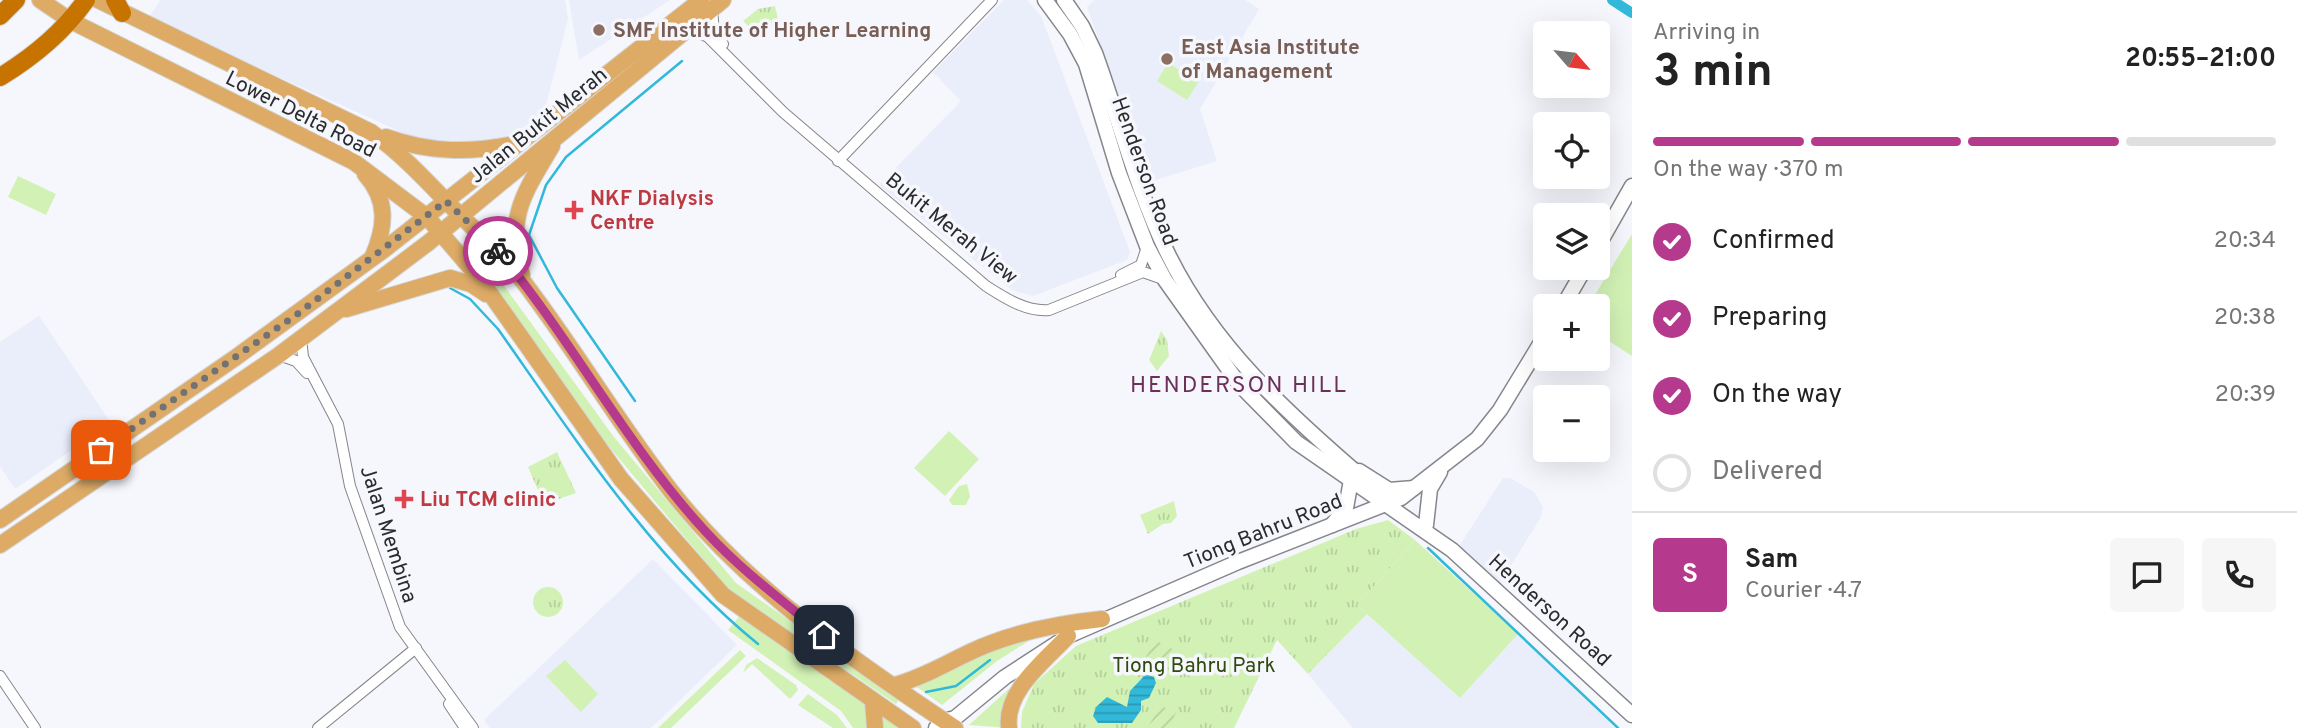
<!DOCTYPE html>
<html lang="en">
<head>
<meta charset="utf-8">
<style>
	:root { --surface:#fff; --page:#f6f6f6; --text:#222; --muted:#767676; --line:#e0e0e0; --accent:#b53a8d }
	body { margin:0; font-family:Overpass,sans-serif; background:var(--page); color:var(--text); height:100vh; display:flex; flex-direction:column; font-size:26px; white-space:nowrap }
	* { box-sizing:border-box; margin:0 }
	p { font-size:23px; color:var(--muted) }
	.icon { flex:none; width:38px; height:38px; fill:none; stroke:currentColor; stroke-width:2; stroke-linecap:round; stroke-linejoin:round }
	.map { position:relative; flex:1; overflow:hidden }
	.drawer { display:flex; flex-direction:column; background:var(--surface); width:665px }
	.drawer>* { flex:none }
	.needle { width:46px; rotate:118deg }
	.buttons { position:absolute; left:1533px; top:21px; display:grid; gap:14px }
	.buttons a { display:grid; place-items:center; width:77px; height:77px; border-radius:7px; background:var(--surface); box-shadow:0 7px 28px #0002; font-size:35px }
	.pin { position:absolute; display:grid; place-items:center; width:60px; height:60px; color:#fff; margin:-30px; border-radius:14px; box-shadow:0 4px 10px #0006 }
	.courier { position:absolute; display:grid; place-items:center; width:70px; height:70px; margin:-35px; border:5px solid #b53a8d; border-radius:50%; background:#fff; color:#222; box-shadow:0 2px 9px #0007 }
	.headline em { font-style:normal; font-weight:700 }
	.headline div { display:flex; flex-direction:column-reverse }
	.headline { display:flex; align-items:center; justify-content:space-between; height:119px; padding:0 21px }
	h1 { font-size:46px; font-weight:700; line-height:52px }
	.bar { display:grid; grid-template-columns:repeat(4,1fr); gap:10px 7px; align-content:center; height:84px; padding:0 21px }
	.bar i { height:9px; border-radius:5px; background:var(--line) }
	.bar .selected { background:var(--accent) }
	.bar p { grid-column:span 4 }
	.line { display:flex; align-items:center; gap:18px; padding:0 21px; border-top:2px solid var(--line) }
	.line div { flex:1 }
	.round { display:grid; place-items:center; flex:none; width:74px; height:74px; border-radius:7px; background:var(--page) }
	ol { padding:0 21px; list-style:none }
	li { display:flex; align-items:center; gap:21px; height:77px }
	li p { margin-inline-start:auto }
	li .icon { padding:7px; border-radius:50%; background:var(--accent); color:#fff; stroke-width:4 }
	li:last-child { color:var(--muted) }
	li i { width:38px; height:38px; border:4px solid var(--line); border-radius:50% }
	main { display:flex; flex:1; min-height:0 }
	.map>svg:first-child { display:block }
	.built { fill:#eaedfa }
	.grass { fill:#d2f2b5 }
	.park { fill:url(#park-tufts) }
	.garden { fill:url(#garden-furrows) }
	.water { fill:url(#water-rules) }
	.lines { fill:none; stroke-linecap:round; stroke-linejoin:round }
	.stream { stroke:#32b9da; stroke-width:2.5 }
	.canal { stroke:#32b9da; stroke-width:10 }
	.minor-casing { stroke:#85868b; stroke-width:12 }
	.secondary-casing { stroke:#85868b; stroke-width:17 }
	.primary-casing { stroke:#d4d5d5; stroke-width:18 }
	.motorway-casing { stroke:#d4d5d5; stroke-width:20 }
	.minor { stroke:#fff; stroke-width:10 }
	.secondary { stroke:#fff; stroke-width:14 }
	.primary { stroke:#ddab66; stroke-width:16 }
	.motorway { stroke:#c77300; stroke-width:18 }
	.done { stroke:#717276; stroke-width:7; stroke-dasharray:0 12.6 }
	.route { stroke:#b53a8d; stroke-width:9 }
	.education-dot { fill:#8d6e63; stroke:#f6f7fd; stroke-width:2.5 }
	.health-dot { fill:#e0444e; stroke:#f6f7fd; stroke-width:2.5 }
	.labels { text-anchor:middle; stroke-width:7; stroke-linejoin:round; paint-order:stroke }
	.education-label { font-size:21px; font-weight:bold; fill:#785e54; stroke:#f6f7fd; text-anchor:start }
	.street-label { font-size:21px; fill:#2a2b2d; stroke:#f6f7fd }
	.health-label { font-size:21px; font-weight:bold; fill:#be3a42; stroke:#f6f7fd; text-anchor:start }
	.park-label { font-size:21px; fill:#314b0f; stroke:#f6f7fd }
	.neighbourhood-label { font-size:23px; letter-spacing:2px; fill:#6d3057; stroke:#f6f7fd }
</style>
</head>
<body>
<main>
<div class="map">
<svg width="1632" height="728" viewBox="0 0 1632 728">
	<defs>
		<pattern id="park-tufts" width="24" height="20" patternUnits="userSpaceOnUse" patternTransform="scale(1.75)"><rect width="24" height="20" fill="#d2f2b5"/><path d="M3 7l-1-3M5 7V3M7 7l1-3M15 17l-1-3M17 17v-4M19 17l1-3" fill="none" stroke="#b4d09c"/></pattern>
		<pattern id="garden-furrows" width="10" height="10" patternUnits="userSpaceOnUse" patternTransform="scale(1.75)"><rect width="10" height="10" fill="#d2f2b5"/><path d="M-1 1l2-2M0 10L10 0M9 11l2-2" fill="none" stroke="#b4d09c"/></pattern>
		<pattern id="water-rules" width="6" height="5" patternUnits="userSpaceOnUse" patternTransform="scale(1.75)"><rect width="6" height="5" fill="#32b9da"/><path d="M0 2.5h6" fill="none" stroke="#2b97b1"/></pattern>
	</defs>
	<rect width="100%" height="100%" fill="#f6f7fd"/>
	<g class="built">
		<path d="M161,0H565L568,19L544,113L511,137L482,143L421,141L148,18Z"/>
		<path d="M569,0H670L579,60Z"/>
		<path d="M1004,0H1027L1041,16L1130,252L1127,260L1033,296L1012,290L879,185L961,101L933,72Z"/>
		<path d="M1094,0H1245L1259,9L1200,109L1217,161L1149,182L1087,7Z"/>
		<path d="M39,316L111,423L15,489L0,466V342Z"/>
		<path d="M1503,478H1510L1534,492L1543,507L1541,517L1500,583L1458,548Z"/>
		<path d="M653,559L737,645L651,728H490L484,720Z"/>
		<path d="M1367,614L1460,698L1518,634L1615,728H1353L1308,674Z"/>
	</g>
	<g class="grass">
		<path d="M1168,63L1199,81L1187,100L1157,81Z"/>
		<path d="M18,176L56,194L46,215L8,197Z"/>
		<path d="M1632,234V356L1598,334V306H1588Z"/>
		<path d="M473,243L614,437L736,583L900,698L896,704L729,590L606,443L467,249Z"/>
		<path d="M949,431L979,459L945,496L914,468Z"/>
		<path d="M1415,540L1518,634L1460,698L1357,605Z"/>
		<path d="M742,613L907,728H853L841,711L728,630Z"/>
		<path d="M1040,634L997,661L942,705L914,685L989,650Z"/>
		<path d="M740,650L746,656L671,728H658Z"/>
		<path d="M1045,656L1008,728L969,725Z"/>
		<path d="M757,658L796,685L798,690L790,699L752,664L743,673L746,665Z"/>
		<path d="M565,660L598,694L581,712L546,676Z"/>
		<path d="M808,694L837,715L847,728H833L798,705Z"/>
	</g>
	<g class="park">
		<path d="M775,6L779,23L757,34L743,21L758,9Z"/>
		<path d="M1161,331L1167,340L1169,356L1157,371L1149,360Z"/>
		<path d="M557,452L576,493L544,504L528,467Z"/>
		<path d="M967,484L970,496L966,505H952L949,500L959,486Z"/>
		<path d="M1174,501L1177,516L1171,523L1163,524L1148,534L1140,515Z"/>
		<path d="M1388,520L1415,540L1357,605L1367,614L1308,674L1277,640L1234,728H1021L1022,712L1034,684L1076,646L1356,529Z"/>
		<circle cx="548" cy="602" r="15"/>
	</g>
	<g class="garden">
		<path d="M1155,640L1178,652L1169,670L1146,657Z"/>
		<path d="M1161,706L1176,712L1170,728H1147Z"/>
	</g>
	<path class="water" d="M1146,674L1154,677L1156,683L1149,698L1141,701V710L1132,723H1098L1093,716L1096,707L1107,697L1127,707L1130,691Z"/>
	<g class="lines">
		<g class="stream">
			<path d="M450,288L470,299L498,329C576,440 652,558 758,644"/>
			<path d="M635,401L557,288L529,235L546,185L566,157L682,61"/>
			<path d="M1428,548L1618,728"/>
			<path d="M926,692L956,686L990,660"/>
		</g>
		<path class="canal" d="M1612,0L1632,13"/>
		<g class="minor-casing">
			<g id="minor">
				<path d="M712,9L714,32L723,44"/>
				<path d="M688,28L708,37L783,112L986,286C1005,298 1026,312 1049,310L1143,272L1163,279"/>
				<path d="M838,161L992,0"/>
				<path d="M1121,275L1141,265L1147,247"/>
				<path d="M301,338L303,357L338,424L350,486L400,627L473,728"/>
				<path d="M279,355L296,361L307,373"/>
				<path d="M0,676L35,728"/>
				<path d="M449,704L465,728"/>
				<path d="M318,728L416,648"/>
			</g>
		</g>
		<g class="secondary-casing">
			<g id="secondary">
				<path d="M1045,0L1070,34L1086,64L1119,173L1147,246L1165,280L1239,384L1296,442L1452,550L1632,715"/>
				<path d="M1064,0L1082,26L1095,53C1119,119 1137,191 1168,254C1213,346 1288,414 1364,479"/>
				<path d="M1598,246L1632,186"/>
				<path d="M1563,306L1585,268"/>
				<path d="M1359,471L1389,490L1414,488"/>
				<path d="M1332,525L1346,508L1351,480"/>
				<path d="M1426,525L1430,489L1440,472"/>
				<path d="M936,728L944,721L955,718L1005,677L1068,636L1238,562L1401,498L1477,439L1500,410L1545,336"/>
			</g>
		</g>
		<g class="primary-casing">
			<g id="primary">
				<path d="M40,0L71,21L354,162L427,217L480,279L621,479L723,595L913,728"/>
				<path d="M98,0L371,132C399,152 421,175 445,200C472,228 501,252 525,284C576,351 619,424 671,491C746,587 854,661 955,728"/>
				<path d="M386,137C430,153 470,153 515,144"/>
				<path d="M365,174C388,200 386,226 373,256"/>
				<path d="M522,275C505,219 524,193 552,146"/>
				<path d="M346,309L450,278L471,284L486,294"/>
				<path d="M0,520L235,358L385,249L701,0"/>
				<path d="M0,545L279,355L428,243L723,0"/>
				<path d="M895,685C929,676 957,656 989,644C1025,630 1064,623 1102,619"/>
				<path d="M873,701L875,728"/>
				<path d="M1009,728C1004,691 1046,660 1068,636"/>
			</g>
		</g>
		<g class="motorway-casing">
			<g id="motorway">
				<path d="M115,0L122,13"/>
				<path d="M0,16L16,0"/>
				<path d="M0,77C33,57 64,31 86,0"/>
			</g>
		</g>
		<use href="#minor" class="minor"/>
		<use href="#secondary" class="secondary"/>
		<use href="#primary" class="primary"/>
		<use href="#motorway" class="motorway"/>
	</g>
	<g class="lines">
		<path class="done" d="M101,450L296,315L446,201L498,251"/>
		<path class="route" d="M498,251C573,341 627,447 707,533C742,571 784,602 824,635"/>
	</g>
	<g class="education-dot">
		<circle cx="599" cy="30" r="7"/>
		<circle cx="1167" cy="59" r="7"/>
	</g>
	<g class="health-dot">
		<path d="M570.5 199.5h7v7h7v7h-7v7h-7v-7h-7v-7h7z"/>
		<path d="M400.5 488.5h7v7h7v7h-7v7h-7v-7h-7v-7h7z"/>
	</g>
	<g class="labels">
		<g class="education-label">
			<text x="613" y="37">SMF Institute of Higher Learning</text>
			<text x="1181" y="54">East Asia Institute<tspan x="1181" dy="24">of Management</tspan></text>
		</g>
		<g class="street-label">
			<text transform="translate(301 114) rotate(27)" y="7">Lower Delta Road</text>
			<text transform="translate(538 125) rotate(-39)" y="7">Jalan Bukit Merah</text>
			<text transform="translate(1145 171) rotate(70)" y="7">Henderson Road</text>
			<text transform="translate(952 228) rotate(39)" y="7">Bukit Merah View</text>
			<text transform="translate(1263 531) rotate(-22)" y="7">Tiong Bahru Road</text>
			<text transform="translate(389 534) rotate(72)" y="7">Jalan Membina</text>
			<text transform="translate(1550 610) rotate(42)" y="7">Henderson Road</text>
		</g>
		<g class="health-label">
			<text x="590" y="205">NKF Dialysis<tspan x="590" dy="24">Centre</tspan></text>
			<text x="420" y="506">Liu TCM clinic</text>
		</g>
		<g class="park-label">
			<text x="1194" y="672">Tiong Bahru Park</text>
		</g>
		<g class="neighbourhood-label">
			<text x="1239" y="392">HENDERSON HILL</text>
		</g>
	</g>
</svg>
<div class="buttons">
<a><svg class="needle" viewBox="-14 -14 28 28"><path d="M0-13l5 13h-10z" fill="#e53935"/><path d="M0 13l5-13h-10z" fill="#767676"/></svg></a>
<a><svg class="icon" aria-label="locate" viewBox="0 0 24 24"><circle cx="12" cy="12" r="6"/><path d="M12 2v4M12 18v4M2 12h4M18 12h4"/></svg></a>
<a><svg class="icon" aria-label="layers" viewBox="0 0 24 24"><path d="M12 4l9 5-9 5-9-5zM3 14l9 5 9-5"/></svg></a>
<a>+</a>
<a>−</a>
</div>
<div class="pin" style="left:101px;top:450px;background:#ea580c"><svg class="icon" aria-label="bag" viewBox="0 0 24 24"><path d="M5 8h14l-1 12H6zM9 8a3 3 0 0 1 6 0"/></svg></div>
<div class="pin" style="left:824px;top:635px;background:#1f2937"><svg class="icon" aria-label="home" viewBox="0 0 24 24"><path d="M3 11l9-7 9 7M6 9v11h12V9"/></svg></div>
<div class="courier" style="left:498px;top:251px"><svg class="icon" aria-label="bike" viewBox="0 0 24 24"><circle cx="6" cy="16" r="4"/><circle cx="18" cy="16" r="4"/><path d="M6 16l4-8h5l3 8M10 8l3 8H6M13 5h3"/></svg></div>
</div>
<section class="drawer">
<div class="headline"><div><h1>3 min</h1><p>Arriving in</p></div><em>20:55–21:00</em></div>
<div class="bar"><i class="selected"></i><i class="selected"></i><i class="selected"></i><i></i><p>On the way · 370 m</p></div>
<ol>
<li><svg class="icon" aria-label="check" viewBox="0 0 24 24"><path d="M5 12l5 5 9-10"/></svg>Confirmed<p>20:34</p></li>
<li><svg class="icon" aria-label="check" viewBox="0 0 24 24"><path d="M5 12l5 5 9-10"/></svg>Preparing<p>20:38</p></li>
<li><svg class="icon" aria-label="check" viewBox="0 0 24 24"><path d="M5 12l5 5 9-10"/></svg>On the way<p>20:39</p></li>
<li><i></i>Delivered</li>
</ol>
<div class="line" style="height:126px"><b class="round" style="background:var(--accent);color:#fff">S</b><div><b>Sam</b><p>Courier · 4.7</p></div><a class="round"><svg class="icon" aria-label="chat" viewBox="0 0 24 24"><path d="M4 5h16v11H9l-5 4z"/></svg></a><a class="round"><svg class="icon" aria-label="phone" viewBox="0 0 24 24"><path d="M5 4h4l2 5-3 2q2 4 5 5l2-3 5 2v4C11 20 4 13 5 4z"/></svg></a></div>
</section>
</main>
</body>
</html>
